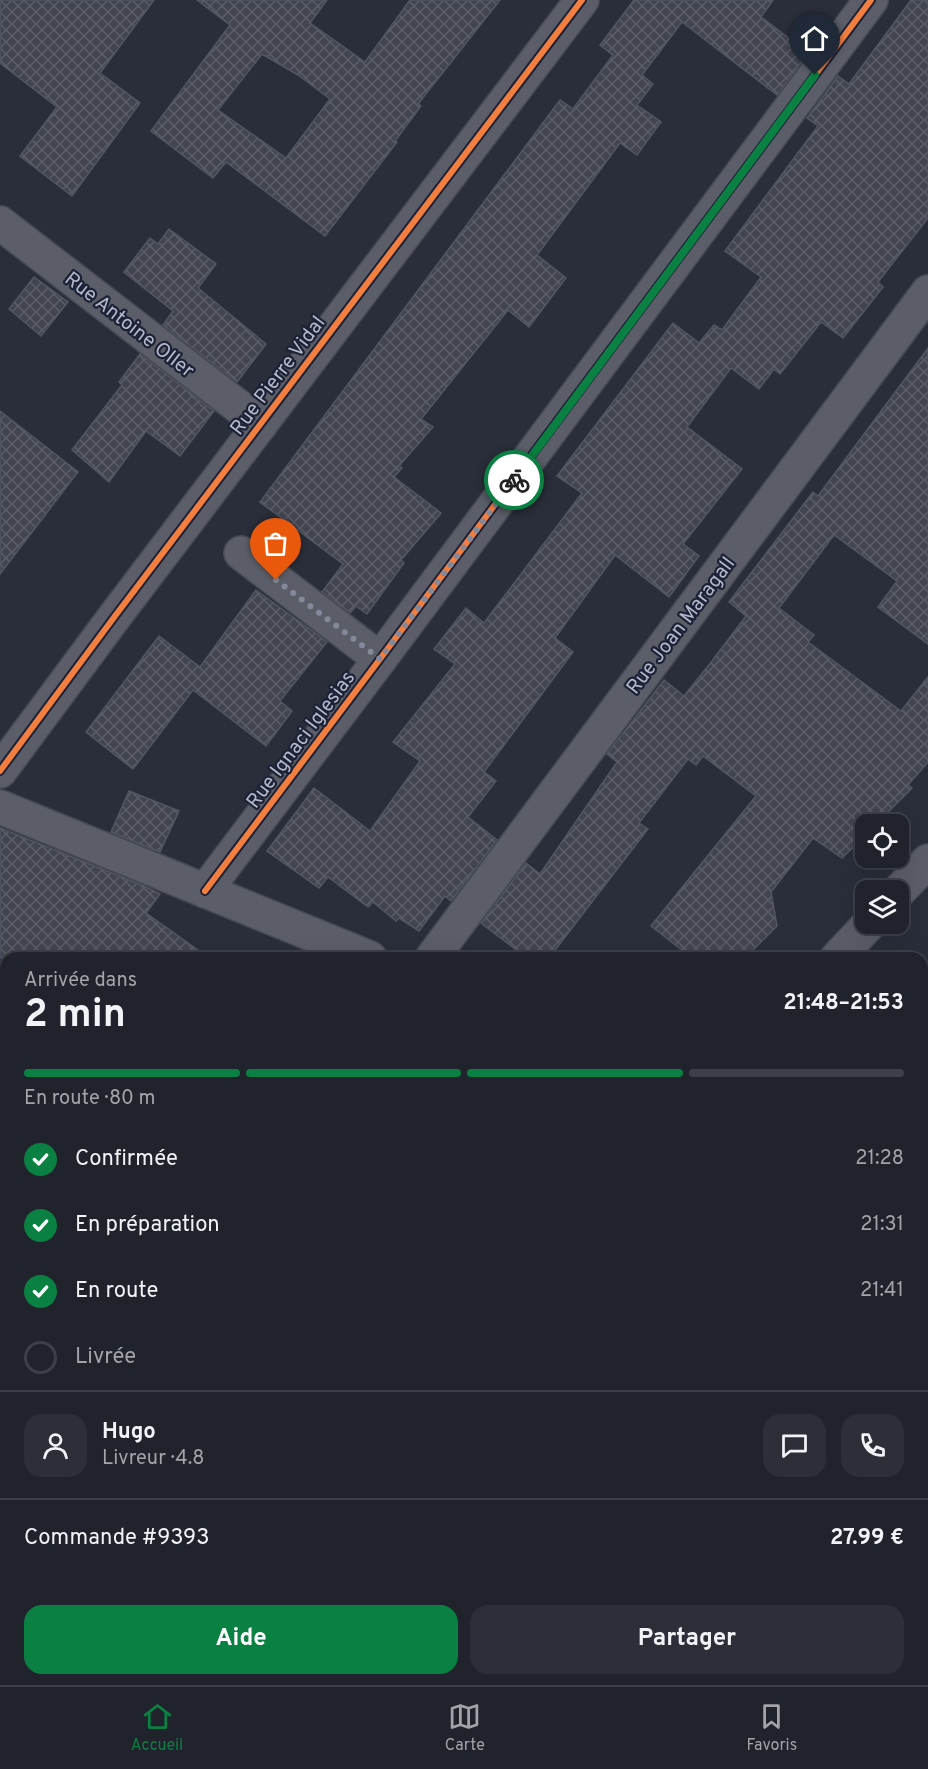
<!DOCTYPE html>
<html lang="fr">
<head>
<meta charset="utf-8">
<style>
	:root { --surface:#20222c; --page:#2d2f38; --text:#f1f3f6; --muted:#a2a4a9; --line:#3d3f48; --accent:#0b8043 }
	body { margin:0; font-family:Overpass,sans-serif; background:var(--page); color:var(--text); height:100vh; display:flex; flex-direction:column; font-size:22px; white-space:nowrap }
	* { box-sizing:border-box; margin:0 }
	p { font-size:20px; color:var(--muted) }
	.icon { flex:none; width:33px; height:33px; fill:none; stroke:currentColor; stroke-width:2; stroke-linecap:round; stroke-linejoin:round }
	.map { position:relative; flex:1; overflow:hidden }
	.drawer { position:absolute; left:0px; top:952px; width:928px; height:734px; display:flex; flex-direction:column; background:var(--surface); border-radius:18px 18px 0 0; box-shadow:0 6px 24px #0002,0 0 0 2px var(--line) }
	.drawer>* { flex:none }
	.tools { position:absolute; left:855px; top:814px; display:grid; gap:12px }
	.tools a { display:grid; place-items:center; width:54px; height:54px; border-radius:12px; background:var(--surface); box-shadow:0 6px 24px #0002,0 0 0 2px var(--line); font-size:30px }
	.pin { position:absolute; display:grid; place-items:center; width:51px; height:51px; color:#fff; margin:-62px -26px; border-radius:50% 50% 50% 0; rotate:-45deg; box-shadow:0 0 6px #0007 }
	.pin .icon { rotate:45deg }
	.courier { position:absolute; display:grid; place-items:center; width:60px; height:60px; margin:-30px; border:4px solid #0b8043; border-radius:50%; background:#fff; color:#222; box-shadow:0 2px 8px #0007 }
	.overview em { font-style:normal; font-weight:700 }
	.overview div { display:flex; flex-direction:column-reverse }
	.overview { display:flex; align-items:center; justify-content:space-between; height:102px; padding:0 24px }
	h1 { font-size:39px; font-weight:700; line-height:45px }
	.bar { display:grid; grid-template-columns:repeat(4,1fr); gap:9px 6px; align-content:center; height:72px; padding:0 24px }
	.bar i { height:8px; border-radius:4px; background:var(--line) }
	.bar .on { background:var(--accent) }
	.bar p { grid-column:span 4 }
	.line { display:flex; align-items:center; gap:15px; padding:0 24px; border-top:2px solid var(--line) }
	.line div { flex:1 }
	.round { display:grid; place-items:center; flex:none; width:63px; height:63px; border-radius:18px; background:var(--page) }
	ol { padding:0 24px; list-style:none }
	li { display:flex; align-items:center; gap:18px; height:66px }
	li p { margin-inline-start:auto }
	li .icon { padding:6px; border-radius:50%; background:var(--accent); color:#fff; stroke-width:4 }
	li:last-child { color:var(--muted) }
	li i { width:33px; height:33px; border:3px solid var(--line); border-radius:50% }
	.button { display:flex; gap:12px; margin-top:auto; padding:12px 24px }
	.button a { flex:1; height:69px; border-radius:18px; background:var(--accent); color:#fff; font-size:24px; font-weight:700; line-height:69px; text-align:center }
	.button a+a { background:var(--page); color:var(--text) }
	.dock { display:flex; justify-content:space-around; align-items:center; height:84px; border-top:2px solid var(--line); background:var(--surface); font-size:16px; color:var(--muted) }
	.dock a { display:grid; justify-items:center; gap:3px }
	.dock .on { color:var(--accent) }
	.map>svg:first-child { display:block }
	.building { fill:url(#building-cross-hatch); stroke:#525661; stroke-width:1.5; fill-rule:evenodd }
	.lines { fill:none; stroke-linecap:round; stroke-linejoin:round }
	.minor-casing { stroke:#474a53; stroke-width:36 }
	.minor { stroke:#5b5e68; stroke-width:33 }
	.cycleway-casing { stroke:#1d2236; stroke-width:10 }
	.cycleway { stroke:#f27e40; stroke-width:6 }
	.done { stroke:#848898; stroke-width:6; stroke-dasharray:0 10.8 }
	.route { stroke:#0b8043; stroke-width:8 }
	.labels { text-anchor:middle; stroke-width:4.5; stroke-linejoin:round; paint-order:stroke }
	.street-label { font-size:20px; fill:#b4b9cb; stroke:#1d2236 }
</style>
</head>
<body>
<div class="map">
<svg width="928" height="1685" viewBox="0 0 928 1685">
	<defs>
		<pattern id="building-cross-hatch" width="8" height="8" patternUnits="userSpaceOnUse" patternTransform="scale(1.5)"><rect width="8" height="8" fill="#424550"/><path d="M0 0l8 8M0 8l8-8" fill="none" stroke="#5b5e68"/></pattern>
	</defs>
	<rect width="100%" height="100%" fill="#2a2e3a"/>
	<g class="building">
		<path d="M0,0H154L100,73L140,103L72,196L20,156L57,107L0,63Z"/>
		<path d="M197,0H327L310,23L365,62L410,0H500L418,104L421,106L395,141L397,142L325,236L226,162L213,178L151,131L230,25ZM262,54L298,75L330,99L286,158L218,110Z"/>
		<path d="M634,0H773L761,17L808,53L777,95L682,22L642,75L653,84L637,105L661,122L637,155L620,143L537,255L566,278L529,327L508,310L421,419L433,427L399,466L402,468L394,477L441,513L401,560L404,563L367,614L356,606L350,613L322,592L343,564L260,502L560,100L573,109L613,55L600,45Z"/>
		<path d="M911,0H928V218L878,282L883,287L843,338L821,322L780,374L774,369L759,389L731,368L687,427L742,469L683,544L699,556L669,597L615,555L555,638L573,652L484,772L496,781L468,817L497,840L451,901L445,896L419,931L399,918L396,921L373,902L368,907L328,877L319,888L267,851L314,788L370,831L420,761L393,742L455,664L434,649L466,608L484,623L582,493L557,476L673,323L699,343L714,325L722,330L761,277L725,251L818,126L807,118L838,76L849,84Z"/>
		<path d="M169,229L216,264L198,288L266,344L237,382L163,325L173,311L124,272L150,238L158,244Z"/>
		<path d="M34,277L68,302L41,336L9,309Z"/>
		<path d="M928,348V644L878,607L897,581L834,535L779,608L814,635L808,642L901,711L928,677V762L908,785L912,788L875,825H866V835L842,858L813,838L771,892L777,926L745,958H692L651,926L756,796L703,756L696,765L688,759L639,823L648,829L549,958H527L481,923L526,863L540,874L617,762L607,754L664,680L684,696L712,661L746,616L729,602L813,492L818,496Z"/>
		<path d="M140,354L214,411L180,456L146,431L109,482L72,450L122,385L119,382Z"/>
		<path d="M0,411L78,472L0,574Z"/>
		<path d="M256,590L327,642L280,701L292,711L266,746L193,690L133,769L86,732L159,636L200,667Z"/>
		<path d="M129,791L179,811L160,852L111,832Z"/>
		<path d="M0,828L144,886L160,894L146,913L209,958H0Z"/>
	</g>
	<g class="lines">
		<g class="minor-casing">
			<g id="minor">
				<path d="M0,223L261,424"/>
				<path d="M241,553L380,659"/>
				<path d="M0,771L115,616L582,0"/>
				<path d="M0,807L370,958"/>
				<path d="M205,891L380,659L871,0"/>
				<path d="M898,892L928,861"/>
				<path d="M432,958L928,292"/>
				<path d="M837,958L869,924"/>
				<path d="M0,1062L6,1066"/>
				<path d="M922,1307H928"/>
				<path d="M0,1513L6,1506"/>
				<path d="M922,1669L928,1668"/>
				<path d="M327,1680L333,1685"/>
				<path d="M164,1685L169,1680"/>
				<path d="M784,1685L827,1680"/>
			</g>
		</g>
		<use href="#minor" class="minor"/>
		<g class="cycleway-casing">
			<g id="cycleway">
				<path d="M0,771L115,616L582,0"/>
				<path d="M205,891L380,659L871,0"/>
			</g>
		</g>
		<use href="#cycleway" class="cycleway"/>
	</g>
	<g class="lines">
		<path class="done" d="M276,580L380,659L514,480"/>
		<path class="route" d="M514,480L815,75"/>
	</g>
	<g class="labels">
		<g class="street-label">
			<text transform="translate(130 324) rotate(38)" y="7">Rue Antoine Oller</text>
			<text transform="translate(277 375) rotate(-53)" y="7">Rue Pierre Vidal</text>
			<text transform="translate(680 625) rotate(-53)" y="7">Rue Joan Maragall</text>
			<text transform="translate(300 739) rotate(-53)" y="7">Rue Ignaci Iglesias</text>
		</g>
	</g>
</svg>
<div class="tools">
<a><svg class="icon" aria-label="locate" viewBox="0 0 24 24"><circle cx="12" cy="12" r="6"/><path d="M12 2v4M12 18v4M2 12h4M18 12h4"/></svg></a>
<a><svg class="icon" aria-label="layers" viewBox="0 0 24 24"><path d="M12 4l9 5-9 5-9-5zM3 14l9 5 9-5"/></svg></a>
</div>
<div class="pin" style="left:276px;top:580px;background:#ea580c"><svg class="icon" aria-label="bag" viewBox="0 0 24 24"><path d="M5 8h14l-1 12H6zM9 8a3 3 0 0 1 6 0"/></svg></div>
<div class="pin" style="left:815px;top:75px;background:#1f2937"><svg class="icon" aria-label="home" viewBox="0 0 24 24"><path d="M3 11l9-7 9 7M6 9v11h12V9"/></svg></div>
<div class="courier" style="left:514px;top:480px"><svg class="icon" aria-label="bike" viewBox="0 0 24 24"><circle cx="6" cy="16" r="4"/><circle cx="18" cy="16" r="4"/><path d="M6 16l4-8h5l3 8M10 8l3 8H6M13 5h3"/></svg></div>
<section class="drawer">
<div class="overview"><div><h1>2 min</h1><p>Arrivée dans</p></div><em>21:48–21:53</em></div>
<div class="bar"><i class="on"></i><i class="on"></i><i class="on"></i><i></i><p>En route · 80 m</p></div>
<ol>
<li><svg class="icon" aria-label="check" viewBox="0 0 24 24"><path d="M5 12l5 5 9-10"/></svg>Confirmée<p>21:28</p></li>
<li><svg class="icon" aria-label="check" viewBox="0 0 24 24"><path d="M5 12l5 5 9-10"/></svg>En préparation<p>21:31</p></li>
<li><svg class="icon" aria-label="check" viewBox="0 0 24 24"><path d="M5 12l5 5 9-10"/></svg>En route<p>21:41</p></li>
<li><i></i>Livrée</li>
</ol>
<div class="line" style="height:108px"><a class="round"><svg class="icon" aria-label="person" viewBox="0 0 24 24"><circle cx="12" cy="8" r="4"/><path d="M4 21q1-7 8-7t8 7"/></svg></a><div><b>Hugo</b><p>Livreur · 4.8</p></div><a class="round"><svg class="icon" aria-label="chat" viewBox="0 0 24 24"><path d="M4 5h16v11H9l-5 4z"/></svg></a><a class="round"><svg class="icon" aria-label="phone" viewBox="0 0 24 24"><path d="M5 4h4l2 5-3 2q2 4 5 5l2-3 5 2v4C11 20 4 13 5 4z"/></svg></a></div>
<div class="line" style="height:78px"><div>Commande #9393</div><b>27.99 €</b></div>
<div class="button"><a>Aide</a><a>Partager</a></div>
</section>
</div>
<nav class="dock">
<a class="on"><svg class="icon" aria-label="home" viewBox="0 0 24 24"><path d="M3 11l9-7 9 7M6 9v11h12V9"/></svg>Accueil</a>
<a><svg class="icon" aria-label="map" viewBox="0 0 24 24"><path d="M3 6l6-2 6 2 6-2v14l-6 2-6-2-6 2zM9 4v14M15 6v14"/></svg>Carte</a>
<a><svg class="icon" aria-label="saved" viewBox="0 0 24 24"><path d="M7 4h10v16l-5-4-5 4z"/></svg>Favoris</a>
</nav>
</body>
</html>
